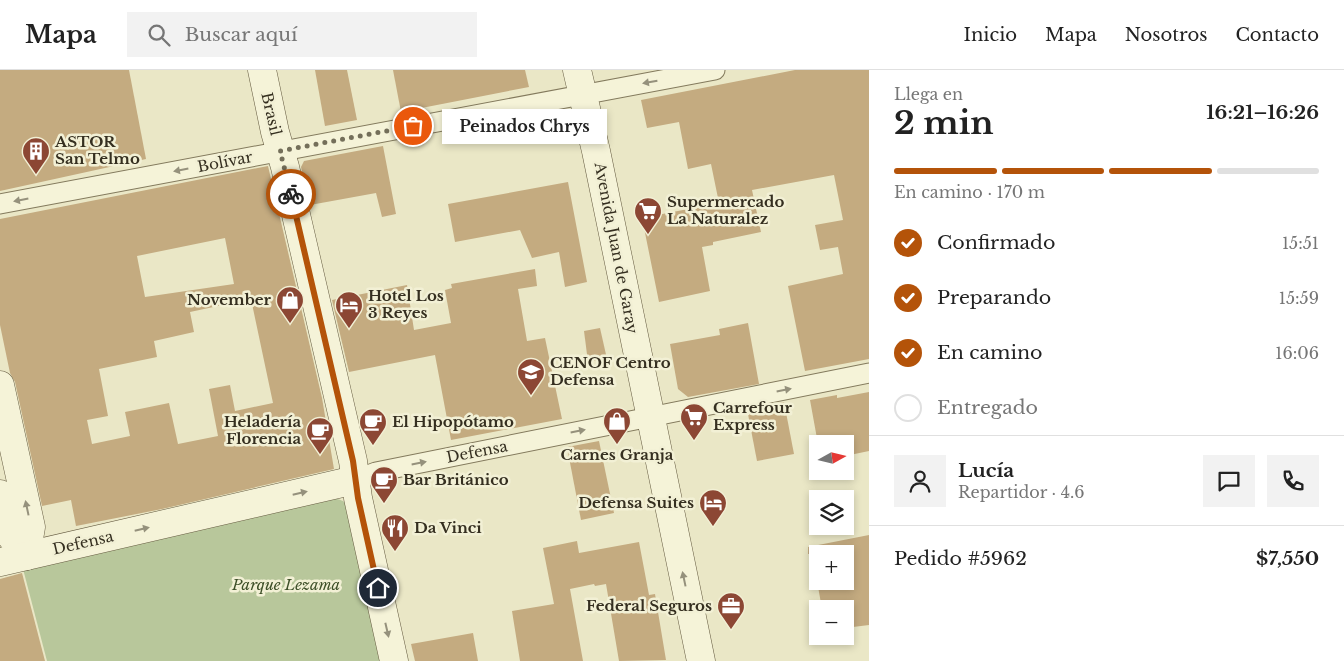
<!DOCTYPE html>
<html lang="es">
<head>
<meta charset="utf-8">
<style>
	:root { --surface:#fff; --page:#f2f2f2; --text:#222; --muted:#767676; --line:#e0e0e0; --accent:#b45309 }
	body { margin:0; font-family:"Libre Baskerville",serif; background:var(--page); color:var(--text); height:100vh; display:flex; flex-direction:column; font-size:19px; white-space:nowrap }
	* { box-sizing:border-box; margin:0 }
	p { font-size:16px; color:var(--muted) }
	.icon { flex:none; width:28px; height:28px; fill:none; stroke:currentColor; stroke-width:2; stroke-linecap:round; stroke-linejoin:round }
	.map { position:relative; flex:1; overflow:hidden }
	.panel { display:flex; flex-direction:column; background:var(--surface); width:475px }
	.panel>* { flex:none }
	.needle { width:32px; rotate:82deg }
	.controls { position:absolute; left:809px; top:365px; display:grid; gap:10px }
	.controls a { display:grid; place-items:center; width:45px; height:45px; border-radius:0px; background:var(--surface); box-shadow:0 2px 8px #0003; font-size:25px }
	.pin { position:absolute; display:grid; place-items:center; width:42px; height:42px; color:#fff; margin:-21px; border:2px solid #fff; border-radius:50%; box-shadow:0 1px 5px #0007 }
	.courier { position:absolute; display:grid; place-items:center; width:50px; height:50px; margin:-25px; border:4px solid #b45309; border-radius:50%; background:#fff; color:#222; box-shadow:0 1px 6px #0007 }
	.bubble { position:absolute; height:35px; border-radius:0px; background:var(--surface); box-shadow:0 2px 8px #0003; font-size:16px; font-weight:800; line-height:35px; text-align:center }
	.headline em { font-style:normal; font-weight:800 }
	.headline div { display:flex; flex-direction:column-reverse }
	.headline { display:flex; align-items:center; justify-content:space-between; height:85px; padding:0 25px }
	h1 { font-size:32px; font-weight:800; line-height:38px }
	.bar { display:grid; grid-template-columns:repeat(4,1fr); gap:8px 5px; align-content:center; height:60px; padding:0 25px }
	.bar i { height:6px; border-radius:4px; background:var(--line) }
	.bar .active { background:var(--accent) }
	.bar p { grid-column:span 4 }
	.line { display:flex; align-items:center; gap:12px; padding:0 25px; border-top:1px solid var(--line) }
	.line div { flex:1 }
	.round { display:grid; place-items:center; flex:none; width:52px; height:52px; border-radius:0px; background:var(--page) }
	ol { padding:0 25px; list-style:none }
	li { display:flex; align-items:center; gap:15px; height:55px }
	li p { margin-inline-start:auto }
	li .icon { padding:5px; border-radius:50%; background:var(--accent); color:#fff; stroke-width:4 }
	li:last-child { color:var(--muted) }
	li i { width:28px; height:28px; border:2px solid var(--line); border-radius:50% }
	header { display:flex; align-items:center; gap:30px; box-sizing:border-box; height:70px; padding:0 25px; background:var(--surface); border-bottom:1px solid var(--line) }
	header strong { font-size:24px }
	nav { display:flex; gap:28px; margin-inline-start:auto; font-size:18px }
	.search { width:350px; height:45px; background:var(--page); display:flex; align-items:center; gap:12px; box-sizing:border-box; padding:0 18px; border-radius:0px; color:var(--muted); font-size:19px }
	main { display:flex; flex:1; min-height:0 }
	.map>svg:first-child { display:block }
	.green { fill:#b8c79b }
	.building { fill:#c4ab80; fill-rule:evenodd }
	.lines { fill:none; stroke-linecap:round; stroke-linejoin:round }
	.street-casing { stroke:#837a5d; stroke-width:21 }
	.secondary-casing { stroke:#655b41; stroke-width:29 }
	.street { stroke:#f5f3d8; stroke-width:19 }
	.secondary { stroke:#f5f3d8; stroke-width:28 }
	.oneway { fill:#95917c }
	.done { stroke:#746f5a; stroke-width:5; stroke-dasharray:0 9 }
	.route { stroke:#b45309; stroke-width:6 }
	.labels { text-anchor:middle; stroke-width:5; stroke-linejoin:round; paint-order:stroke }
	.street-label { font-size:15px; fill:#352f20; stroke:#f2f0d5 }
	.poi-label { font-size:15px; font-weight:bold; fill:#352f20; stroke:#f2f0d5; text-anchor:start }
	.park-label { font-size:15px; font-style:italic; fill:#3d4f28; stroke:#f2f0d5 }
</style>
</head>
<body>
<header>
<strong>Mapa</strong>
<div class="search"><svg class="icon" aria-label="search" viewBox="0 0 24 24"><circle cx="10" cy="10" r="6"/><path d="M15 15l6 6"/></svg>Buscar aquí</div>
<nav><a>Inicio</a><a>Mapa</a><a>Nosotros</a><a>Contacto</a></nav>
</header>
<main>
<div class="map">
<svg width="869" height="591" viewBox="0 0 869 591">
	<rect width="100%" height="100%" fill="#eae7c6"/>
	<path class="green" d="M335,428L343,431L349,437L381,591H47L22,495Z"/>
	<g class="building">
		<path d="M0,0H129L146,89L0,121Z"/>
		<path d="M315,0H347L357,50L325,56Z"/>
		<path d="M393,0H525L529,17L401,42Z"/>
		<path d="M795,0H869V289L805,301L788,216L843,204L838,177L820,180L815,155L843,150L834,105L752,120L761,162L713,172V175L702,177L710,221L659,232L642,148L719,133L711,94L688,99L679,52L647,58L641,30Z"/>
		<path d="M383,76L396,144L382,147L376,123L310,135L301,97L304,91Z"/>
		<path d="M268,96L322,328L334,399L162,439L76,456L71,430L42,436L15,312L10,303L0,255V149ZM225,168L234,214L145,227L137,186ZM251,229L273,333L235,341L230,315L209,319L218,366L178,374L169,333L125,342L130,366L92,374L87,350L108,346L99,299L157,287L154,271L194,262L190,242Z"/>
		<path d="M568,112L587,212L565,217L559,182L532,188L520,160L455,172L448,134Z"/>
		<path d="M535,199L537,216L518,219L527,271L545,268L562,349L451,370L435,285L349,302L332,230L407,215L414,260L451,253L445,220L452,218L451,214Z"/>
		<path d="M748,253L759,314L688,327L678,319L670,274L720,265L719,259Z"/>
		<path d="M600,258L607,289L588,292L584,261Z"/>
		<path d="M869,322V381L845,386V374H818L810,330L837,325V328Z"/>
		<path d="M784,332L794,384L757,391L747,339Z"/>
		<path d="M599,371L614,443L581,450L567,377Z"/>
		<path d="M869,465V555L845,558V539H822L817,511H845V484H808V477Z"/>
		<path d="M577,471L579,483L639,472L649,525L655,524L666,590L619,591L606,514L595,516L594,514L570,519L583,591H520L512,541L554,534L543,478Z"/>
		<path d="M22,503L45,591H0V509Z"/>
		<path d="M473,563L478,591H415L411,574Z"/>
	</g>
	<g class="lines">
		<g class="street-casing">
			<g id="street">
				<path d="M0,134L715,0"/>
				<path d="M355,410L376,402L869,303"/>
			</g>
		</g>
		<g class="secondary-casing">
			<g id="secondary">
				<path d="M262,0L275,62L285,97L353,391L358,428L394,591"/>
				<path d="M577,0L596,81L701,591"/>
				<path d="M0,315L31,457L26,486"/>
				<path d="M0,424L8,462L26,486"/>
				<path d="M0,492L355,410"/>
			</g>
		</g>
		<use href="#street" class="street"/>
		<use href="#secondary" class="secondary"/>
	</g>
	<defs><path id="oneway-solid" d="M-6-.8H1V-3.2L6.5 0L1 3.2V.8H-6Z" transform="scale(1.25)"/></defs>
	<g class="oneway">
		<use href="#oneway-solid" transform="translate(650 12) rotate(170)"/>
		<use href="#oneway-solid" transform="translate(181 100) rotate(169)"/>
		<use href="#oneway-solid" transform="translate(21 130) rotate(169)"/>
		<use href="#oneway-solid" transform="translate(784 320) rotate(-11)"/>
		<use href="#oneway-solid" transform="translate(578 361) rotate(-11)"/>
		<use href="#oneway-solid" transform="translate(419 393) rotate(-11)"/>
		<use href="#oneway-solid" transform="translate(300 423) rotate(-13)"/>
		<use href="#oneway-solid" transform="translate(27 438) rotate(-102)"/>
		<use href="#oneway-solid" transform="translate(142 459) rotate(-13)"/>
		<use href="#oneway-solid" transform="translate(684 509) rotate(-102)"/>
		<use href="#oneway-solid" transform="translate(387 560) rotate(77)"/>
	</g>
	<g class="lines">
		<path class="done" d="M291,124L280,81L413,56"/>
		<path class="route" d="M291,124L353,391L358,428L378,518"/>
	</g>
	<defs>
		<g id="building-pin" transform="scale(1.4375)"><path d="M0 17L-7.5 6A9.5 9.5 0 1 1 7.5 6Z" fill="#8c4734" stroke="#f2f0d5"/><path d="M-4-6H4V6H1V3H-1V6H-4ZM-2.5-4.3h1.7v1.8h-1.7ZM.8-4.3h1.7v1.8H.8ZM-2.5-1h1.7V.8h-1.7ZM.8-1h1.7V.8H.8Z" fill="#fff"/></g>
		<g id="supermarket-pin" transform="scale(1.4375)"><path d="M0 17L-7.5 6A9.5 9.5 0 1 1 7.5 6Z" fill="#8c4734" stroke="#f2f0d5"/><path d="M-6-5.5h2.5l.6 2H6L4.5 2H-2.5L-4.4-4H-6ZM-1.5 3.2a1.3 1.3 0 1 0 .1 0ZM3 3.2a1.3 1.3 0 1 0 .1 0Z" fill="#fff"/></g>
		<g id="shop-pin" transform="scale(1.4375)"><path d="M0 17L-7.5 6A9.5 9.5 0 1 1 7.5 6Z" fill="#8c4734" stroke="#f2f0d5"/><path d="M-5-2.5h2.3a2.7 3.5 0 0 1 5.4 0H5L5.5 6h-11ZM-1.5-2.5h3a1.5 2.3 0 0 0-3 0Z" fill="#fff"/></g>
		<g id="hotel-pin" transform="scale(1.4375)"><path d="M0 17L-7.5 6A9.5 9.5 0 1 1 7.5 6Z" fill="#8c4734" stroke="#f2f0d5"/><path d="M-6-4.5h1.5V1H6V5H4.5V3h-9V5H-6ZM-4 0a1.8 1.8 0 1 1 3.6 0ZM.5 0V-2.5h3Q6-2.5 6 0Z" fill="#fff"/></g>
		<g id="school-pin" transform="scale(1.4375)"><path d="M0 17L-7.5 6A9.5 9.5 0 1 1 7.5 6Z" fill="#8c4734" stroke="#f2f0d5"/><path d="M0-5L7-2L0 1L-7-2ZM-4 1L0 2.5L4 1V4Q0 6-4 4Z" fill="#fff"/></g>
		<g id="cafe-pin" transform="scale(1.4375)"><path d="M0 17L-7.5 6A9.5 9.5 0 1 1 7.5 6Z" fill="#8c4734" stroke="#f2f0d5"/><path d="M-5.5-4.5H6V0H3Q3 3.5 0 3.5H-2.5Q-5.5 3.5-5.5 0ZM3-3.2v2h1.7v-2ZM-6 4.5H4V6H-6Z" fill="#fff"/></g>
		<g id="restaurant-pin" transform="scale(1.4375)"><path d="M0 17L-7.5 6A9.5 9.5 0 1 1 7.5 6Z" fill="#8c4734" stroke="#f2f0d5"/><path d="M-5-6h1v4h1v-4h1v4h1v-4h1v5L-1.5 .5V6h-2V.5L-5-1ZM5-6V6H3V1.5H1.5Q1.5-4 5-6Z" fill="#fff"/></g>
		<g id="office-pin" transform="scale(1.4375)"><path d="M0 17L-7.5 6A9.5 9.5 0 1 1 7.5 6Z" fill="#8c4734" stroke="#f2f0d5"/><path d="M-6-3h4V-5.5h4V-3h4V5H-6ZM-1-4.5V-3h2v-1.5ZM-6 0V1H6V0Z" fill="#fff"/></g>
	</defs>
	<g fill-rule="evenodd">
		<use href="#building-pin" x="36" y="81"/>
		<use href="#supermarket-pin" x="648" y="141"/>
		<use href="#shop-pin" x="290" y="230"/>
		<use href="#hotel-pin" x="349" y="235"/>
		<use href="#school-pin" x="531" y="302"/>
		<use href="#supermarket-pin" x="694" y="347"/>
		<use href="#shop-pin" x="617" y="351"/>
		<use href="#cafe-pin" x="373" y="352"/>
		<use href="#cafe-pin" x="320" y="361"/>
		<use href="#cafe-pin" x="384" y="410"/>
		<use href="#hotel-pin" x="713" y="433"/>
		<use href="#restaurant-pin" x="395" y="458"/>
		<use href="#office-pin" x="731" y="536"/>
	</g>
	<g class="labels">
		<g class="street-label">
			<text transform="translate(271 44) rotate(77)" y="5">Brasil</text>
			<text transform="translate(225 92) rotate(-11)" y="5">Bolívar</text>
			<text transform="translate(616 178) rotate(79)" y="5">Avenida Juan de Garay</text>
			<text transform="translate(477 382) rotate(-11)" y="5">Defensa</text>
			<text transform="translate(83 473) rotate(-13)" y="5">Defensa</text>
		</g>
		<g class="poi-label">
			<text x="55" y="77">ASTOR<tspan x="55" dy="17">San Telmo</tspan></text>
			<text x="667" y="137">Supermercado<tspan x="667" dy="17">La Naturalez</tspan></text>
			<text x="368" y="231">Hotel Los<tspan x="368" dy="17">3 Reyes</tspan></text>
			<text x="271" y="235" text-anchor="end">November</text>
			<text x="550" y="298">CENOF Centro<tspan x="550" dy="17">Defensa</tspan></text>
			<text x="713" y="343">Carrefour<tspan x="713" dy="17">Express</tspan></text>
			<text x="301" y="357" text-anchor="end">Heladería<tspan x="301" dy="17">Florencia</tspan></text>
			<text x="392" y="357">El Hipopótamo</text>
			<text x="617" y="390" text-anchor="middle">Carnes Granja</text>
			<text x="403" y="415">Bar Británico</text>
			<text x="694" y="438" text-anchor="end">Defensa Suites</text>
			<text x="414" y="463">Da Vinci</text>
			<text x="712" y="541" text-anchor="end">Federal Seguros</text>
		</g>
		<g class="park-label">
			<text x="286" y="520">Parque Lezama</text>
		</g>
	</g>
</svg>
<div class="controls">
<a><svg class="needle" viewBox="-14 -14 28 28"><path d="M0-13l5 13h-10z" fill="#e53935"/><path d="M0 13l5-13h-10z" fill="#767676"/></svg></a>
<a><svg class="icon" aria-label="layers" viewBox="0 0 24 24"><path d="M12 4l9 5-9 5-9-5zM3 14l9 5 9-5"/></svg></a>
<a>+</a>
<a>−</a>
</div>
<div class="pin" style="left:413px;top:56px;background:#ea580c"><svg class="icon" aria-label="bag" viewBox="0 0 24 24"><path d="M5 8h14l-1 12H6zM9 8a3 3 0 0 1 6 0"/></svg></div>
<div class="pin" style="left:378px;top:518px;background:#1f2937"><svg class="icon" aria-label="home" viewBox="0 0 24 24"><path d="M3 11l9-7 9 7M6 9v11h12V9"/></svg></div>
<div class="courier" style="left:291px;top:124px"><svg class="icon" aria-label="bike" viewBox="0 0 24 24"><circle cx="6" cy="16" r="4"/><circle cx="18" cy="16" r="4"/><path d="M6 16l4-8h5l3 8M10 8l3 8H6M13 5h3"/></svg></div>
<div class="bubble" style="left:442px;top:39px;width:165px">Peinados Chrys</div>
</div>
<section class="panel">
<div class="headline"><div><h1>2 min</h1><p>Llega en</p></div><em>16:21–16:26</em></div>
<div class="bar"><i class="active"></i><i class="active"></i><i class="active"></i><i></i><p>En camino · 170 m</p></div>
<ol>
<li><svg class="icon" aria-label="check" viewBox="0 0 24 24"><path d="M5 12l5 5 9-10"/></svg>Confirmado<p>15:51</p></li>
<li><svg class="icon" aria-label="check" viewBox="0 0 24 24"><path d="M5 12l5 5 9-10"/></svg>Preparando<p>15:59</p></li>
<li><svg class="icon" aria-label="check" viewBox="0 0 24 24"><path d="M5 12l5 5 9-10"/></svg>En camino<p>16:06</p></li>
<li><i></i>Entregado</li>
</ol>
<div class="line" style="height:90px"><a class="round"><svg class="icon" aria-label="person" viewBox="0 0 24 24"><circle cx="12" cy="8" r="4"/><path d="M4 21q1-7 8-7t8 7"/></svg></a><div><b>Lucía</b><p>Repartidor · 4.6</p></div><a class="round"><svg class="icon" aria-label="chat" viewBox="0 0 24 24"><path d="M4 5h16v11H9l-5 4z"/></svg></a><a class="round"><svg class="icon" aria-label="phone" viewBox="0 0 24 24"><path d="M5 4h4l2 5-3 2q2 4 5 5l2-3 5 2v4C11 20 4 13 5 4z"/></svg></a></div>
<div class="line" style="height:65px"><div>Pedido #5962</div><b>$7,550</b></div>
</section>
</main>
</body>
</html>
